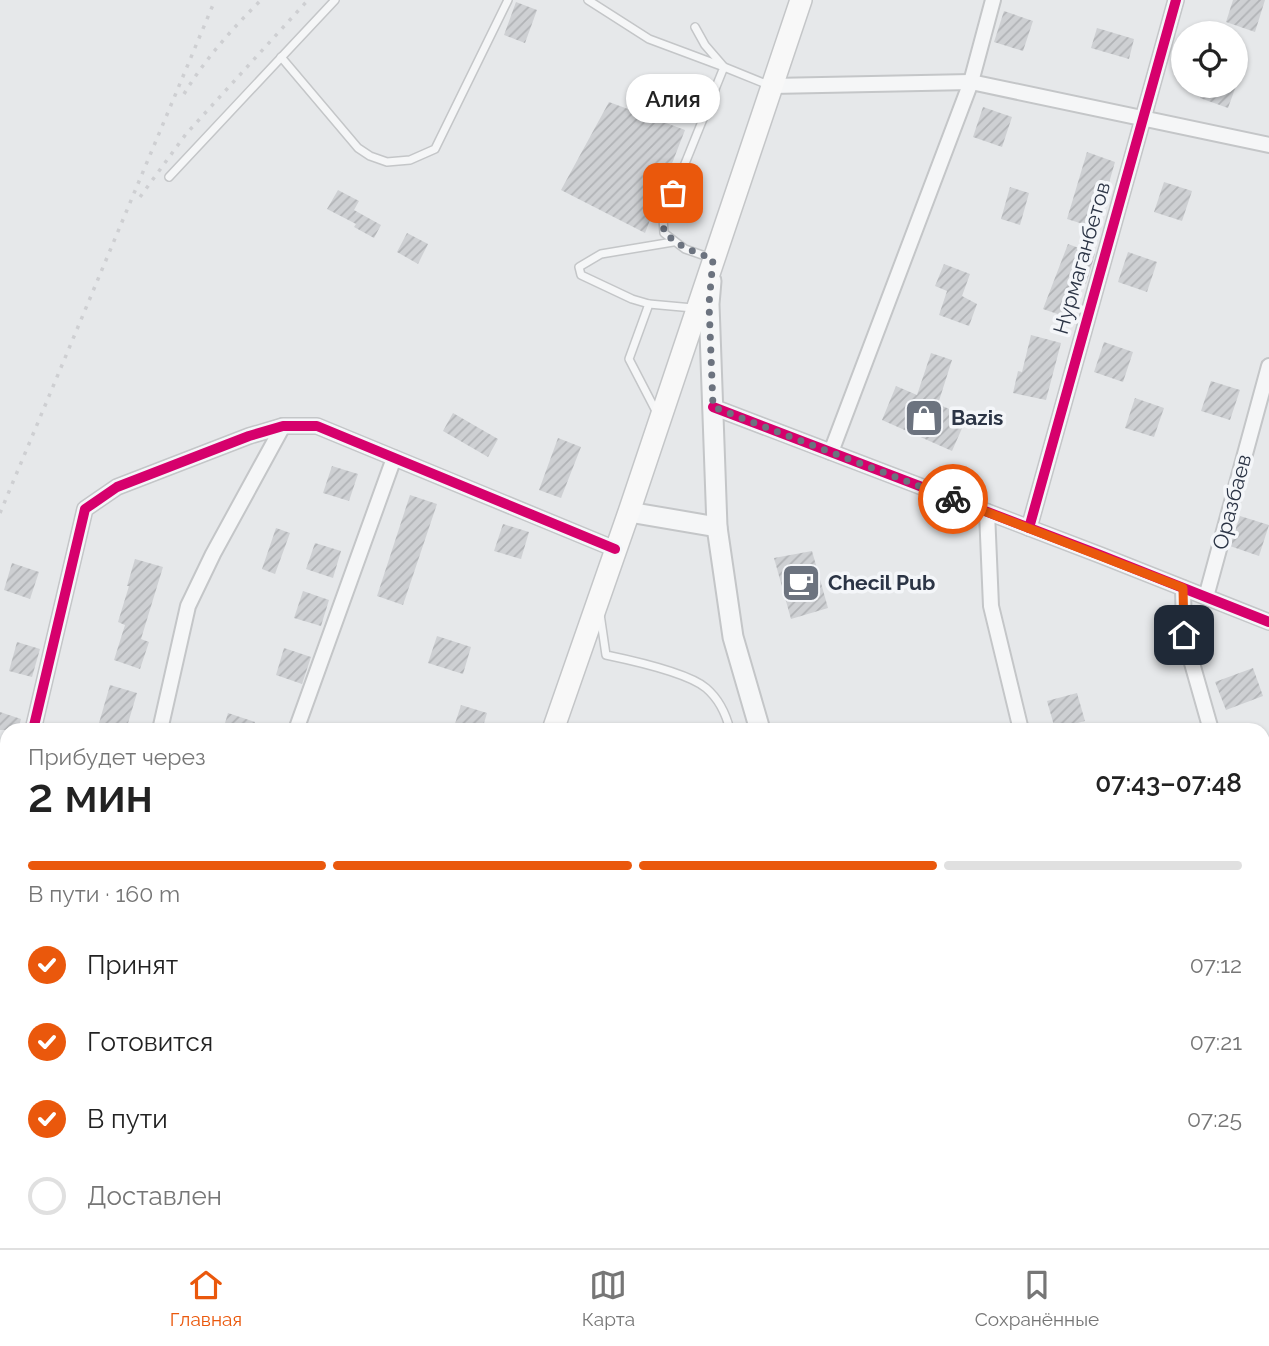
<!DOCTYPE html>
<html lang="ru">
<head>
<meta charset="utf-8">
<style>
	:root { --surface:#fff; --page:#f2f2f2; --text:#222; --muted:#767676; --line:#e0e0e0; --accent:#ea580c }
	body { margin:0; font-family:Raleway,sans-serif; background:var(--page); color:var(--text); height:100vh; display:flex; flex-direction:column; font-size:26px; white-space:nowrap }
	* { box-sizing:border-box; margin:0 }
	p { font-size:23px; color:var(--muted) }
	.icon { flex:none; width:38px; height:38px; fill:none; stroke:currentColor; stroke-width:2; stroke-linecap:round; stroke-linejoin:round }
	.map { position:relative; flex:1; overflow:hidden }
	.side { position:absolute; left:0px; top:723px; width:1270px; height:527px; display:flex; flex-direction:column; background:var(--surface); border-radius:21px 21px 0 0; box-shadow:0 2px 5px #0004 }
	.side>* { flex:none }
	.fabs { position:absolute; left:1171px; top:21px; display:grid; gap:14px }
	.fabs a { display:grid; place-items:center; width:77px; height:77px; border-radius:50%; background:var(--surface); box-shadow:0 2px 5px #0004; font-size:35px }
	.pin { position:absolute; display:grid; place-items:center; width:60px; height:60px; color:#fff; margin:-30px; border-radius:14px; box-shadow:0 4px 10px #0006 }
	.courier { position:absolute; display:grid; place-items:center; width:70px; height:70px; margin:-35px; border:5px solid #ea580c; border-radius:50%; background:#fff; color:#222; box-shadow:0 2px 9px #0007 }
	.bubble { position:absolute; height:49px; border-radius:24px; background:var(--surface); box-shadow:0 2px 5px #0004; font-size:23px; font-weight:600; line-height:49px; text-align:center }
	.summary em { font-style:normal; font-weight:600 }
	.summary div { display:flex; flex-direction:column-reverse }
	.summary { display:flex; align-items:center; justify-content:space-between; height:119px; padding:0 28px }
	h1 { font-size:46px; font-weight:600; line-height:52px }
	.bar { display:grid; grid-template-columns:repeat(4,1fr); gap:10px 7px; align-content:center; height:84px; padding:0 28px }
	.bar i { height:9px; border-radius:5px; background:var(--line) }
	.bar .current { background:var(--accent) }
	.bar p { grid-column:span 4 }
	ol { padding:0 28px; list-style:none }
	li { display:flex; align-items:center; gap:21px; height:77px }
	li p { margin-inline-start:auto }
	li .icon { padding:7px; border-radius:50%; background:var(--accent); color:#fff; stroke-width:4 }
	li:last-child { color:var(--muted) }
	li i { width:38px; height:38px; border:4px solid var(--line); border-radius:50% }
	.dock { display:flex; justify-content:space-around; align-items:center; height:98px; border-top:2px solid var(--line); background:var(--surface); font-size:19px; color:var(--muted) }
	.dock a { display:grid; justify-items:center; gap:4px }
	.dock .current { color:var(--accent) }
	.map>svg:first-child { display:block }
	.building { fill:url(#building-hatch) }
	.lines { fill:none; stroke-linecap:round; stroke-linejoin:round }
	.service-casing { stroke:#c4c6c8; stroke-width:10 }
	.minor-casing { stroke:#c4c6c8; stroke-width:18 }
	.tertiary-casing { stroke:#c4c6c8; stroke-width:23 }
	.secondary-casing { stroke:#c4c6c8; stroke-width:24 }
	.service { stroke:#f5f6f7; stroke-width:7 }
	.minor { stroke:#f5f6f7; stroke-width:14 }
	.tertiary { stroke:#f5f6f7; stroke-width:19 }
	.secondary { stroke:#f8f8f8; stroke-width:21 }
	.rail { stroke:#cecfd2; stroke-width:3.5; stroke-dasharray:3.5 7; stroke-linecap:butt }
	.cycleway-casing { stroke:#f4f6f9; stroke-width:15 }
	.cycleway { stroke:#d6006c; stroke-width:10 }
	.done { stroke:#6c737f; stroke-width:7; stroke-dasharray:0 12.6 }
	.route { stroke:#ea580c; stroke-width:9 }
	.labels { text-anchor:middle; stroke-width:7; stroke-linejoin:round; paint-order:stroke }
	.street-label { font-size:21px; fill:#2b3445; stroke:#f4f6f9 }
	.poi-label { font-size:21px; font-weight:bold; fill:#2b3445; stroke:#f4f6f9; text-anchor:start }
</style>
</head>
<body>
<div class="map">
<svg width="1269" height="1248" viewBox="0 0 1269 1248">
	<defs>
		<pattern id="building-hatch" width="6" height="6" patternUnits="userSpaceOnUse" patternTransform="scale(1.75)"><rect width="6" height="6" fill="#ced0d3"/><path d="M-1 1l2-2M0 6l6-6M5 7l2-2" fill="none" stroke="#b1b3b6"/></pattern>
	</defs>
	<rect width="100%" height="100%" fill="#e6e8ea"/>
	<g class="building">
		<path d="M1233,0H1265L1255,32L1226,22Z"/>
		<path d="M516,2L537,10L525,43L504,35Z"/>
		<path d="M1004,11L1033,21L1023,51L994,42Z"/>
		<path d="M1097,28L1134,39L1129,59L1091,48Z"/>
		<path d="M1204,86H1236L1228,108L1200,98Z"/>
		<path d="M609,102L685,130L645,233L561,190Z"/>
		<path d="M983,107L1012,117L1002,147L973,137Z"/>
		<path d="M1087,152L1115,162L1096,228L1067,219Z"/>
		<path d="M1164,182L1192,191L1182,221L1154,212Z"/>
		<path d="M1010,187L1029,193L1020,225L1001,219Z"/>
		<path d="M338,190L359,201L354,210L381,225L374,238L354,227L356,224L327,209Z"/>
		<path d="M407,233L428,244L418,264L397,252Z"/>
		<path d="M1068,244L1095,254L1086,284L1084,283L1072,319L1043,309Z"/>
		<path d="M1128,252L1157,262L1147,292L1118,282Z"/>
		<path d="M944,264L970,274L962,296L977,304L969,326L939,315L947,291L935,286Z"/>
		<path d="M1031,335L1061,343L1046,400L1013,393L1018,371L1022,372Z"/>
		<path d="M1104,342L1133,352L1123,382L1094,372Z"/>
		<path d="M931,353L952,360L938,404L967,417L952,451L882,420L896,386L917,395Z"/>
		<path d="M1211,381L1240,390L1230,420L1201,411Z"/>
		<path d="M1135,398L1164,408L1154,437L1125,428Z"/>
		<path d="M453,413L498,439L488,457L443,431Z"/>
		<path d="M558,438L581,447L561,498L539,490Z"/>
		<path d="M332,466L358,474L349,501L323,493Z"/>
		<path d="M410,495L437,504L403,605L377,596Z"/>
		<path d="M1240,516L1269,525L1259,556L1230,546Z"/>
		<path d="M503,524L529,532L521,559L494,551Z"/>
		<path d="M276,528L290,533L275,574L262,569Z"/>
		<path d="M315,543L341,551L333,578L306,569Z"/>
		<path d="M812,551L828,608L791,619L774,558Z"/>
		<path d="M135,559L163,567L141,639L149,642L140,669L114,660L125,625L118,622L129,586H127Z"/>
		<path d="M12,563L39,572L30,599L4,590Z"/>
		<path d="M303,591L329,600L321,626L294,618Z"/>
		<path d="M437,636L471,647L463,674L428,663Z"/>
		<path d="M17,642L40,649L32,677L9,671Z"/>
		<path d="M284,648L311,657L302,684L276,675Z"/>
		<path d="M1253,668L1263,696L1226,710L1215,682Z"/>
		<path d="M110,685L137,693L126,730H97Z"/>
		<path d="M1077,693L1085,721L1055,729L1047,701Z"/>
		<path d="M461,705L487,713L482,730H453Z"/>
		<path d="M0,712L21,719L18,730H0Z"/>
		<path d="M228,713L255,722L252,730H223Z"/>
	</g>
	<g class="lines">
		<g class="service-casing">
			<g id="service">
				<path d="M588,0L649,39L724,67L663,218L664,233L685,249L711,258"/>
				<path d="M695,27L705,45L724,67L771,86"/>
				<path d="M281,57L358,148L370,156L387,162L410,160L435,149L508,0"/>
				<path d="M169,177L335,0"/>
				<path d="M649,304L632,299L581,275L579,267L601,254L673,242"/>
				<path d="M658,415L629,359L649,304L693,308"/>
				<path d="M600,614L606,655C630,660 687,672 706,688C719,699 726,714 730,730"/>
				<path d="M669,1242L671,1248"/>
				<path d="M749,1242L751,1248"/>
				<path d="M862,1242L864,1248"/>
				<path d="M897,1242L899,1248"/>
				<path d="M543,1248L545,1242"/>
			</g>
		</g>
		<g class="minor-casing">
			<g id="minor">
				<path d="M772,86L971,82L1269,145"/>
				<path d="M713,407L1100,555L1269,622"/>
				<path d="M831,452L971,82L993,0"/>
				<path d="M987,512L991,606L1021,730"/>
				<path d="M1029,528L1176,0"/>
				<path d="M1183,588L1184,635L1211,730"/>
				<path d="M1206,597L1269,366"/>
				<path d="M33,730L85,509L117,487L249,436L283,426H317L615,549"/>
				<path d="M160,730L188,606L213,554L283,426"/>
				<path d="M296,730L394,458"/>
				<path d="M0,868L7,838"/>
				<path d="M1264,881L1269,897"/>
				<path d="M1264,924L1269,922"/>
				<path d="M0,957L7,959"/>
				<path d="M984,1242L986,1248"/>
				<path d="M1197,1242L1199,1248"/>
				<path d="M115,1248L117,1242"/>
			</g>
		</g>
		<g class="tertiary-casing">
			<g id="tertiary">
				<path d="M711,281L709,304L717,527L733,637L760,730"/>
				<path d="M629,512L717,527"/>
				<path d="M932,1242L934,1248"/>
			</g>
		</g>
		<g class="secondary-casing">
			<g id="secondary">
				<path d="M553,730L629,512L801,0"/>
				<path d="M373,1248L375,1242"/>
			</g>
		</g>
		<use href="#service" class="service"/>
		<use href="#minor" class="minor"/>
		<use href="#tertiary" class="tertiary"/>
		<use href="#secondary" class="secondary"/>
		<g class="rail">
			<path d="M184,94C205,59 232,29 261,0"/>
			<path d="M140,197L186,134L308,0"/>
			<path d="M0,513L215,0"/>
		</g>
		<g class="cycleway-casing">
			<g id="cycleway">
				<path d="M713,407L1100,555L1269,622"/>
				<path d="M1029,528L1176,0"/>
				<path d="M33,730L85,509L117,487L249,436L283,426H317L615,549"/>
			</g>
		</g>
		<use href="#cycleway" class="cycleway"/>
	</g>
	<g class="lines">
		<path class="done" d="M673,193L663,218L664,233L685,248L713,259L709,304L713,407L953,499"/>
		<path class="route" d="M953,499L1183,588L1184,635"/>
	</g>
	<defs>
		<g id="shop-square" transform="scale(2.0125)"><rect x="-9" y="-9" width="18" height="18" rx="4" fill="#6c737f" stroke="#f4f6f9"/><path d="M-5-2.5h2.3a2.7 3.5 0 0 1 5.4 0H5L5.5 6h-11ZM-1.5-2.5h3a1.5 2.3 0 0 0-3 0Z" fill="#fff"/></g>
		<g id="cafe-square" transform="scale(2.0125)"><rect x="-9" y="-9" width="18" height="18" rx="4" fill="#6c737f" stroke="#f4f6f9"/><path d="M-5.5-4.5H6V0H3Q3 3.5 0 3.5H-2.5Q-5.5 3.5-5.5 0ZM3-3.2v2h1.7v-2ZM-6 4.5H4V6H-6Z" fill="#fff"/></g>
	</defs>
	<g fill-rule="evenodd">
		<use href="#shop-square" x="924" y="418"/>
		<use href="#cafe-square" x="801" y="583"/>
	</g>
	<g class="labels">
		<g class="street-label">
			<text transform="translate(1082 258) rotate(-74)" y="7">Нурмаганбетов</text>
			<text transform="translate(1232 502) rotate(-75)" y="7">Оразбаев</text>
		</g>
		<g class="poi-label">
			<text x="951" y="425">Bazis</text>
			<text x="828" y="590">Checil Pub</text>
		</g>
	</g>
</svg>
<div class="fabs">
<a><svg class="icon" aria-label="locate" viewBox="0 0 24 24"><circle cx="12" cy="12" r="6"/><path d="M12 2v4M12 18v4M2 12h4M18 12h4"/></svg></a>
</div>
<div class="pin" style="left:673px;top:193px;background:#ea580c"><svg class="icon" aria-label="bag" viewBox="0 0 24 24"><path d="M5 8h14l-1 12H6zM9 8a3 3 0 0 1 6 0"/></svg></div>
<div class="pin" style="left:1184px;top:635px;background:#1f2937"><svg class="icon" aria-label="home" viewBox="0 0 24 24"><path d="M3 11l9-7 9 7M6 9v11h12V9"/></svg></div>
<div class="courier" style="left:953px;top:499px"><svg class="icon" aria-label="bike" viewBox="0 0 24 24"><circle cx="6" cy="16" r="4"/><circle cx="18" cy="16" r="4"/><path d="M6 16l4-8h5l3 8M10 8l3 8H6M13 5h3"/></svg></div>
<div class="bubble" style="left:626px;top:74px;width:94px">Алия</div>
<section class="side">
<div class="summary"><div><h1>2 мин</h1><p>Прибудет через</p></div><em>07:43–07:48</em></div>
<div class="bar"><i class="current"></i><i class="current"></i><i class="current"></i><i></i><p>В пути · 160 m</p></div>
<ol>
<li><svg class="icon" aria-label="check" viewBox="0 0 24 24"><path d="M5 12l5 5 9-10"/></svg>Принят<p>07:12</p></li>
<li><svg class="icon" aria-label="check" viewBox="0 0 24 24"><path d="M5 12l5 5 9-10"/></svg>Готовится<p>07:21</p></li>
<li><svg class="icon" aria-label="check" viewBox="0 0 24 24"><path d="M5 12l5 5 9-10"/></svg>В пути<p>07:25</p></li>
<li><i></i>Доставлен</li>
</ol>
</section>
</div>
<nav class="dock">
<a class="current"><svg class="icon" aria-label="home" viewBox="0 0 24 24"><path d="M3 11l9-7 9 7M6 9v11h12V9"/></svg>Главная</a>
<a><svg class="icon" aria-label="map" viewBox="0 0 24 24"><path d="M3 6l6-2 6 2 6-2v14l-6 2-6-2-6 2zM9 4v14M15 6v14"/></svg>Карта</a>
<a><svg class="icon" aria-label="saved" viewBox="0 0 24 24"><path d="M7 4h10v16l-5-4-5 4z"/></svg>Сохранённые</a>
</nav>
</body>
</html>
